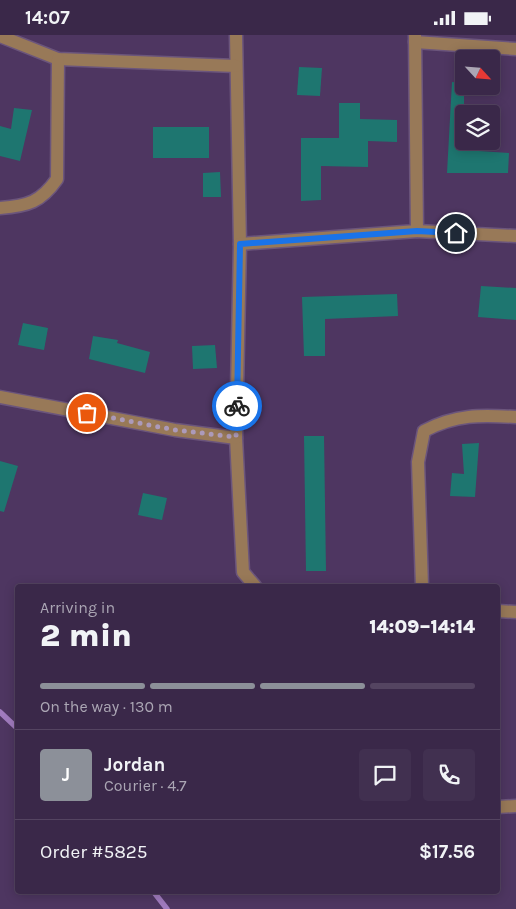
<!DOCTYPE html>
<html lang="en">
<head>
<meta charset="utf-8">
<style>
	:root { --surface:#3a2849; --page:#413050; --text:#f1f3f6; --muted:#aba6b4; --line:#544461; --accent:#8c9099 }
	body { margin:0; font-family:Karla,sans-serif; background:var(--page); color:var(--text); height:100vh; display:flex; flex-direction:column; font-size:19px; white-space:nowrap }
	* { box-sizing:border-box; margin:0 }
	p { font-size:16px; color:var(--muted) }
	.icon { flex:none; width:28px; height:28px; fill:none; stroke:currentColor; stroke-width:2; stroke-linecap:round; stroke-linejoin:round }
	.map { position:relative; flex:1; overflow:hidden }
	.drawer { position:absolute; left:15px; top:549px; width:485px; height:310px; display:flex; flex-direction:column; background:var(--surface); border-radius:5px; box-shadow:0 2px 12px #0003,0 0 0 1px var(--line) }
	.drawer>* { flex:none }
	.needle { width:32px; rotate:116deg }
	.fabs { position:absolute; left:455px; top:15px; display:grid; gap:10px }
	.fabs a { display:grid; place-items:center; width:45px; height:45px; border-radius:5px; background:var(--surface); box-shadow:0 2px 12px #0003,0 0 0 1px var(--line); font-size:25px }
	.pin { position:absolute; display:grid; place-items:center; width:42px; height:42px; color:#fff; margin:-21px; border:2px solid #fff; border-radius:50%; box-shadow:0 1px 5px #0007 }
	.courier { position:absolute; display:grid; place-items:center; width:50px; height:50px; margin:-25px; border:4px solid #1a73e8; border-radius:50%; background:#fff; color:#222; box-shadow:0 1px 6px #0007 }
	.summary em { font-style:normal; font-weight:800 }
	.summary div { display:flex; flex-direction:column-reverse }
	.summary { display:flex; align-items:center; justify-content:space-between; height:85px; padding:0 25px }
	h1 { font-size:32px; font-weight:800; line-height:38px }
	.bar { display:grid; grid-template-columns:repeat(4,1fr); gap:8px 5px; align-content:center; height:60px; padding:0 25px }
	.bar i { height:6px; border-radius:4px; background:var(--line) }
	.bar .selected { background:var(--accent) }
	.bar p { grid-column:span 4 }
	.line { display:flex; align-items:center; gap:12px; padding:0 25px; border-top:1px solid var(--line) }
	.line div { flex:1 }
	.round { display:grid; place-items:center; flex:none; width:52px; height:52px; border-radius:5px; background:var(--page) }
	.status { display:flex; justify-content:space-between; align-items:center; height:35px; padding:0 25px; background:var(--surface); direction:ltr }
	.status svg { height:14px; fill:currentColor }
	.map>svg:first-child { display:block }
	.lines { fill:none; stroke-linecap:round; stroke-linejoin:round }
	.stream { stroke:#a07bbe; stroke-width:5.5 }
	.building { fill:#1e7670 }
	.minor-casing { stroke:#6b557c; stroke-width:15 }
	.minor { stroke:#987958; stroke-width:12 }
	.done { stroke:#ac9aba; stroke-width:5; stroke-dasharray:0 9 }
	.route { stroke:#1a73e8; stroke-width:6 }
</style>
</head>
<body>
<div class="status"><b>14:07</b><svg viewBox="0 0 49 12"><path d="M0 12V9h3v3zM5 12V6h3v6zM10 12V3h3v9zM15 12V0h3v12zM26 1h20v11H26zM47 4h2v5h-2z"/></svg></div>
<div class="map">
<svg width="516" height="874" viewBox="0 0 516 874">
	<rect width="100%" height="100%" fill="#4e3661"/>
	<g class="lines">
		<g class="stream">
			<path d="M0,677L18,694"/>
			<path d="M153,856L167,874"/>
		</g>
	</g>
	<g class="building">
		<path d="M299,32L322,33L320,61L297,60Z"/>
		<path d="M452,47L464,48V115L509,118L508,138H447Z"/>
		<path d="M339,68H360V84L397,85V107L368,106V132L321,131V165L301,166V103H339Z"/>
		<path d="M14,73L32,75L20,126L0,121V91L11,94Z"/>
		<rect x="153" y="92" width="56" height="31"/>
		<path d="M220,137L221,162H203V138Z"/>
		<path d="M481,251L516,253V285L478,282Z"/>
		<path d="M397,259L398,281L325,284V321H304L302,262Z"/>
		<path d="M23,288L48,293L44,315L18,310Z"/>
		<path d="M93,301L118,305L117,308L150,317L145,338L89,324Z"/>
		<path d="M215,310L217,333L193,334L192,311Z"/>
		<path d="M304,401H324L326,536H306Z"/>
		<path d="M479,408L475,462L450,461L452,438L464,439L462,409Z"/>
		<path d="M0,426L18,431L4,477L0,476Z"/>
		<path d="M143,458L167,463L162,485L138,480Z"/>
	</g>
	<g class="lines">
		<g class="minor-casing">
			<g id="minor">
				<path d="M236,0L240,209L236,403L243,537L255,551"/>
				<path d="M0,1L58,24L236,31"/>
				<path d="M415,7L516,14"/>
				<path d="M0,173C28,171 41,167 57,144L58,24"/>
				<path d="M417,196L516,201"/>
				<path d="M240,209L417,196L415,0"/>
				<path d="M0,362L175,395L236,403"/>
				<path d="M422,551L418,427L424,396C456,379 481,380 516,382"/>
				<path d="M498,576L516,577"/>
				<path d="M498,772L516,771"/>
			</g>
		</g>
		<use href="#minor" class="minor"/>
	</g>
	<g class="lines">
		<path class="done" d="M87,378L175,395L236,402L237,371"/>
		<path class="route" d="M237,371L240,209L417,196L456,198"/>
	</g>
</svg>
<div class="fabs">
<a><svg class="needle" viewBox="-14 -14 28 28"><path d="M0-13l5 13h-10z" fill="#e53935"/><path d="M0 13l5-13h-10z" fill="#aba6b4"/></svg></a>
<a><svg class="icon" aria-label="layers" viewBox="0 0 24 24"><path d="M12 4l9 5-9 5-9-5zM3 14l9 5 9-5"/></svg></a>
</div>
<div class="pin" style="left:87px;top:378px;background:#ea580c"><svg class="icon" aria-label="bag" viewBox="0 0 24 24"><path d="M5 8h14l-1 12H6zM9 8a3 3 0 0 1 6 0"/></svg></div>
<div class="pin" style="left:456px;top:198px;background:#1f2937"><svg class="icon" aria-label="home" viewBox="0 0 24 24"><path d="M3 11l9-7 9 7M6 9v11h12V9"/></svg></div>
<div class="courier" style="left:237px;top:371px"><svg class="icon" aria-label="bike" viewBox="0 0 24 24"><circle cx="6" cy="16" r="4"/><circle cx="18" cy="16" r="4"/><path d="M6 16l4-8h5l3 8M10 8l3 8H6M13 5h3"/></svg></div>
<section class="drawer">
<div class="summary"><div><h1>2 min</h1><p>Arriving in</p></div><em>14:09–14:14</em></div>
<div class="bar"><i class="selected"></i><i class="selected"></i><i class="selected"></i><i></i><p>On the way · 130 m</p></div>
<div class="line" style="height:90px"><b class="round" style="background:var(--accent);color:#fff">J</b><div><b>Jordan</b><p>Courier · 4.7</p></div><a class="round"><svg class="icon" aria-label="chat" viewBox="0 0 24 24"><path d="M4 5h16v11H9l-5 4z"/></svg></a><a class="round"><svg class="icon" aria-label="phone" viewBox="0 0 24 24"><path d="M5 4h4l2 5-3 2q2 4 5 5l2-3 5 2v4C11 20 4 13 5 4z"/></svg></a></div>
<div class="line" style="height:65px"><div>Order #5825</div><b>$17.56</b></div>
</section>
</div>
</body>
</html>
